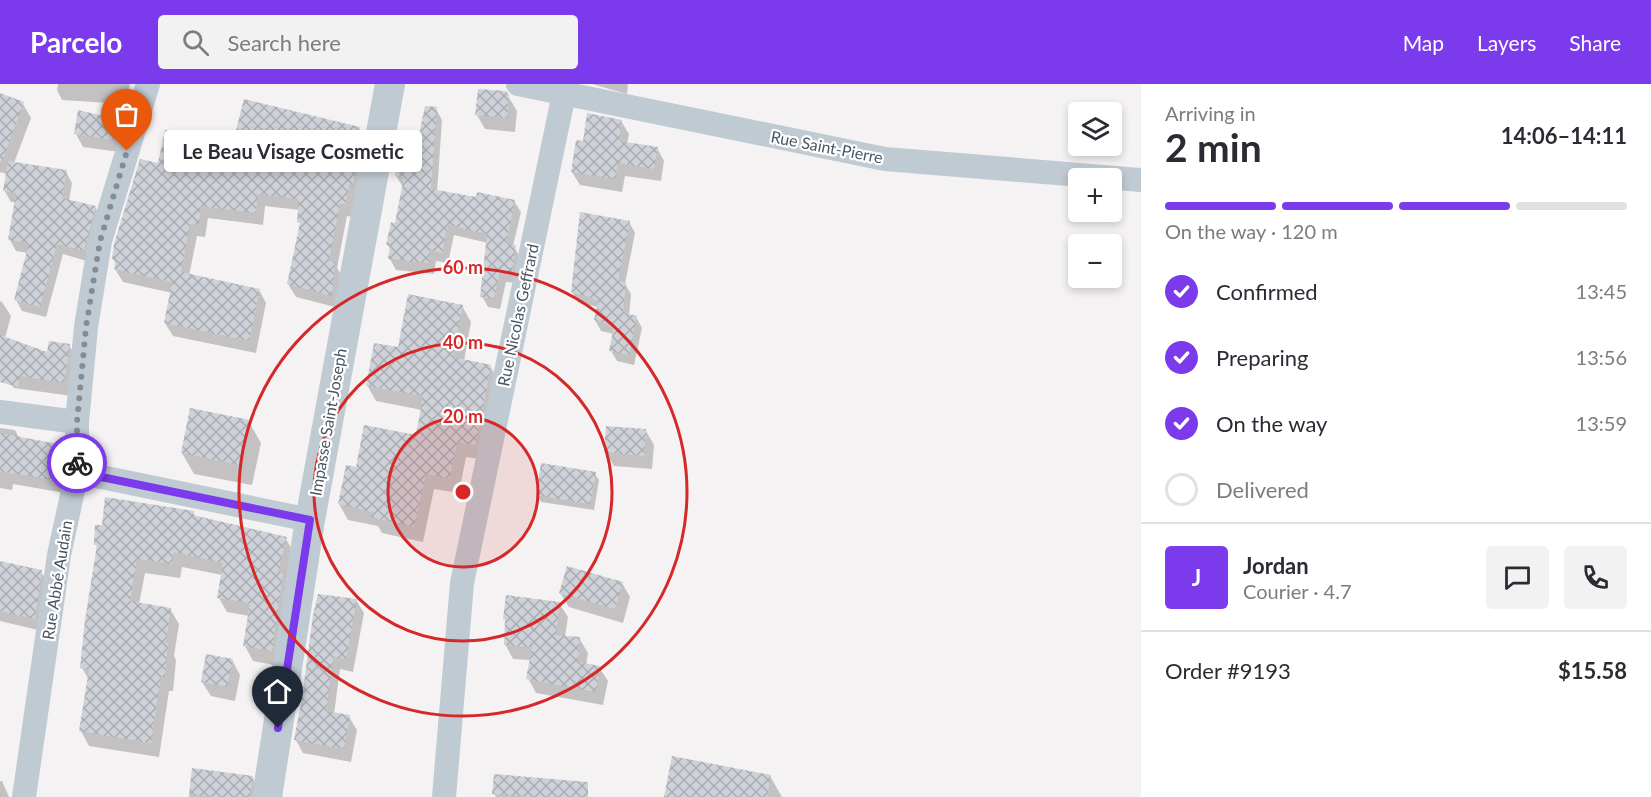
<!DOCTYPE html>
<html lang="en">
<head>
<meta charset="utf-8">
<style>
	:root { --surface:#fff; --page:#f2f2f3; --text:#2b2b33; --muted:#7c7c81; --line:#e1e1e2; --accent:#7c3aed }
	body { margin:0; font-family:Lato,sans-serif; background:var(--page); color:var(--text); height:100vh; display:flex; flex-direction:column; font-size:22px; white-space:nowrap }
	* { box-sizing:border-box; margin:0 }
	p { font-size:20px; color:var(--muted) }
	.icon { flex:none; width:33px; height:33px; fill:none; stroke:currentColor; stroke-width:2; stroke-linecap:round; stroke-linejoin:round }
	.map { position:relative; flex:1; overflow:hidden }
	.panel { display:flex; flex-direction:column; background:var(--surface); width:510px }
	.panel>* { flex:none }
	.tools { position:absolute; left:1068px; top:18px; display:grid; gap:12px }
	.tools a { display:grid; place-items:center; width:54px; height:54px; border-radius:6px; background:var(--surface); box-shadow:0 3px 9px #0003; font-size:30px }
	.pin { position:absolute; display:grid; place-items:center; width:51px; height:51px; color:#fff; margin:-62px -26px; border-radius:50% 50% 50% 0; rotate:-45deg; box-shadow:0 0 6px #0007 }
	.pin .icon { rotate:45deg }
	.courier { position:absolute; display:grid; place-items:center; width:60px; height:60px; margin:-30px; border:4px solid #7c3aed; border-radius:50%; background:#fff; color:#222; box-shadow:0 2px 8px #0007 }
	.bubble { position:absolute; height:42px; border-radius:6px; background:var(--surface); box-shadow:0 3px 9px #0003; font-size:20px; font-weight:700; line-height:42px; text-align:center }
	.headline em { font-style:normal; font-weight:700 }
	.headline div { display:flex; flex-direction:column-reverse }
	.headline { display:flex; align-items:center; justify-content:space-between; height:102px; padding:0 24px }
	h1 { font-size:39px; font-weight:700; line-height:45px }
	.bar { display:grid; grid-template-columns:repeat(4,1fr); gap:9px 6px; align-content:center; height:72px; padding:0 24px }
	.bar i { height:8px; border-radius:4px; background:var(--line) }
	.bar .current { background:var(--accent) }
	.bar p { grid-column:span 4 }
	.line { display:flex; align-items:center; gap:15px; padding:0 24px; border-top:2px solid var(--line) }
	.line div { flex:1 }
	.round { display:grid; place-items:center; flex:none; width:63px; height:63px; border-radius:6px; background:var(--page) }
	ol { padding:0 24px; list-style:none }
	li { display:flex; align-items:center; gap:18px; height:66px }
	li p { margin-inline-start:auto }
	li .icon { padding:6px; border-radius:50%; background:var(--accent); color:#fff; stroke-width:4 }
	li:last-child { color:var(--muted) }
	li i { width:33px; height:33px; border:3px solid var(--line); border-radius:50% }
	header { display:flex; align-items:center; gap:36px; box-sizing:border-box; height:84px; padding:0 30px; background:var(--accent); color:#fff }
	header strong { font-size:28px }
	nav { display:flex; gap:33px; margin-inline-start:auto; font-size:21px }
	.search { width:420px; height:54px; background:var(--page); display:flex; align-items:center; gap:15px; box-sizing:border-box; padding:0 21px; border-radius:6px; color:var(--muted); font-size:22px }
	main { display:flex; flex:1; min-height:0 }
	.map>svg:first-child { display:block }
	.shadow { fill:#0003 }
	.building { fill:url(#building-cross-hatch) }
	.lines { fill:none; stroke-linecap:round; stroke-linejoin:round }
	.minor { stroke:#c0cad2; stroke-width:24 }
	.tertiary { stroke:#c0cad2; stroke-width:30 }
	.done { stroke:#858d94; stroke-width:6; stroke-dasharray:0 10.8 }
	.route { stroke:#7c3aed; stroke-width:8 }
	.ring { fill:none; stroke:#d62828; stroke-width:3 }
	.labels { text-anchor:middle; stroke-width:4.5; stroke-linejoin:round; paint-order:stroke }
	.street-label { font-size:16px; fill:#495661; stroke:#fff }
	.centre { fill:#d62828; stroke:#fff; stroke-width:3 }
	.ring-label { font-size:18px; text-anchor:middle; font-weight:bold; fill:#d62828; stroke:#fff; stroke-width:4.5; stroke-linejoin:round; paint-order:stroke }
</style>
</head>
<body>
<header>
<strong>Parcelo</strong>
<div class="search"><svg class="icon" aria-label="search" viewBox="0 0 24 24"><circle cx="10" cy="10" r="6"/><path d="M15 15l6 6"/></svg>Search here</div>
<nav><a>Map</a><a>Layers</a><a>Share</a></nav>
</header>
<main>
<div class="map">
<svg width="1141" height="713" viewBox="0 0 1141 713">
	<defs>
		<pattern id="building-cross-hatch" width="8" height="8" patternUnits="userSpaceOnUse" patternTransform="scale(1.5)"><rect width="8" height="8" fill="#ced1d7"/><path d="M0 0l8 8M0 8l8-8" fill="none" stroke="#a9acb2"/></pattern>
	</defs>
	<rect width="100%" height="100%" fill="#f4f2f2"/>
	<g class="shadow">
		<path d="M58,0H130L126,20L62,16L57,6Z"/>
		<path d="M592,0H628L627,10Z"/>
		<path d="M0,11L23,20L31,34L14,79L66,88L72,99L69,117L95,123L101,134L90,178L63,170L46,233L22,227L16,216L28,169L16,167L10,156L16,118H11L4,106L7,90L0,88Z"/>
		<path d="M508,12L517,27L515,48L485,45L477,31Z"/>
		<path d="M436,25L442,36L437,108L477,115L514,117L521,128L513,162L521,174L518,199L506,198L500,225L488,223L482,212L488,159L454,151L448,179L436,177L434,190L396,186L390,175L391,166L388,161L396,141L403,103L396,92L417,67Z"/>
		<path d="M116,37L124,50L120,68L83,63L76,50Z"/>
		<path d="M621,37L629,50L627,60L657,64L664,77L661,97L625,92L622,108L580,101L572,88L584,58Z"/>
		<path d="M359,44L367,57L358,87L363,95L352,133L347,132L337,184L342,192L339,224L296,213L288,200L301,141L299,138L300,126L265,122L263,141L208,134L205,153L197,152L189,192L259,206L266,219L256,269L173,252L165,239L172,209L123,198L115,185L116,180L113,175L159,80L233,64Z"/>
		<path d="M629,138L635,149L625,200L631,210L629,231L636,233L642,244L634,281L617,277L611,267L614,250L601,247L595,236L598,223L579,219L572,208Z"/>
		<path d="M0,217L2,218L11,232L5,254L48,270L69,261L77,275L72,312L14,304L6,290L0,289Z"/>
		<path d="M462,222L471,238L464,277L490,282L499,298L485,376L466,373L459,409L434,405L423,458L382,449L378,442L348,436L339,420L357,385L417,353L422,326L376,317L367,301L399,265Z"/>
		<path d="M249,338L261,359L252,401L194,390L182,369Z"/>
		<path d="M0,344L15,346L19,354L62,362L69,375L65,409L13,400L12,406L0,404Z"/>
		<path d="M646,347L654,361L652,385L614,382L605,368Z"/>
		<path d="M595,390L599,396L594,426L541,418L537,411Z"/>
		<path d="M193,428L196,433L286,455L294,469L280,582L253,577L245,562L250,532L227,528L219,514L222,491L182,483L180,494L145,489L139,520L170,525L179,540L174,572L176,576L173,607H169L159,673L89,662L81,647L89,596L82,584L98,465L96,461Z"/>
		<path d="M0,479L41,488L49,500L42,547L0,537Z"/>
		<path d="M622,499L630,513L623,539L569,523L560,509Z"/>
		<path d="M356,516L364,529L353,588L340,585L334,630L349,633L357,646L351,678L303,669L296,656Z"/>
		<path d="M559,519L568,533L565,553L579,554L588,569L586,581L599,583L608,597L603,621L536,609L528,594L531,576L513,575L505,560L507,538L505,534Z"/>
		<path d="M232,576L240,591L235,617L211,612L202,598Z"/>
		<path d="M673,674L770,692L782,713H666Z"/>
		<path d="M193,686L252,693L260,707L259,713H189Z"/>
		<path d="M0,697H2L9,713H0Z"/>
		<path d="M494,709L585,711V713H496Z"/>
	</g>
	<g class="building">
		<path d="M478,5L506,7L509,11L507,34L475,31Z"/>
		<path d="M0,9L24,18L2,77H0Z"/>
		<path d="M244,15L360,43L350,79L356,81L353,101L349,100L346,120H340L329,177L335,178L332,212L287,200L300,139L297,138L299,115L258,110L256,129L201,122L199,141L190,140L181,188L260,205L249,257L164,239L172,198L114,185L116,176L112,175L114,160L140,75L158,79L165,46L232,62Z"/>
		<path d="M425,22L437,23L431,105L476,113L477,108L515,116L506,160L516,161L512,189L500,187L494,215L480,213L487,150L448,141L442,169L430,166L429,179L388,175L390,162L386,161L391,138L395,139L404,93L395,92L397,63L416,65Z"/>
		<path d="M78,26L117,35L114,56L74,50Z"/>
		<path d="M587,29L622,36L619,57L658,63L654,85L618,79L615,95L571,88L576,56L583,57Z"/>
		<path d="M8,77L67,86L62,114L96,122L84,167L57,160L40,223L14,216L29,159L8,156L16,109L3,107Z"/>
		<path d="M580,128L630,137L618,197L626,198L623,228L637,232L629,271L609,267L614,242L594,236L598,217L593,216V214L571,208Z"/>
		<path d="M408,210L463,221L453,273L491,281L476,361L457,358L450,394L426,390L414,443L371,433L373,428L338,420L346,381L356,383L364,341L416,351L423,312L366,302L374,259L398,263Z"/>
		<path d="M0,251L47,268L49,257L70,260L64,299L20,292L18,303L0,298Z"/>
		<path d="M190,324L250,336L241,381L181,369Z"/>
		<path d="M606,342L646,345L644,372L604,368Z"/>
		<path d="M0,349L63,361V374L59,397L0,387Z"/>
		<path d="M541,379L596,388L590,420L536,411Z"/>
		<path d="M105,413L194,427L193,431L287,453L278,488L283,489L272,567L243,562L250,519L217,514L223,479L174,468L172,480L137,475L130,517L171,524L166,559H168L165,593L161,592L151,659L79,647L89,585L80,584L85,536L97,461H94L95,441H102Z"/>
		<path d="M0,477L42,486L35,535L0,527Z"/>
		<path d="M567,482L623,498L615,525L559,509Z"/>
		<path d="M318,510L357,515L346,575L333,573L326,627L350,631L344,665L294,656L302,614L313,531Z"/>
		<path d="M506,511L560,518L556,551L580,553L578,578L600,582L596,608L526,595L532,563L504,561L505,535H503Z"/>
		<path d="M206,570L233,575L227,603L201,598Z"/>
		<path d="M672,672L771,691L767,713H664Z"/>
		<path d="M192,684L253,692L250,713H210L189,710Z"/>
		<path d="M494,690L588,698V713H530L492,710Z"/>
	</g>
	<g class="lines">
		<g class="minor">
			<path d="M518,0L885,75L1141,96"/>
			<path d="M0,328L77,338"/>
			<path d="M77,388L310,436"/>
			<path d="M24,713L59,471L77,388V338L86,243L100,157L148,0"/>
			<path d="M444,713L462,499L566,0"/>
		</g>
		<path class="tertiary" d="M267,713L310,436L390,0"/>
	</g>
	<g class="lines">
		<path class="done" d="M77,379V338L86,243L100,157L127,67"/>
		<path class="route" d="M77,379V388L310,436L278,644"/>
	</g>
	<circle cx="463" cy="408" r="75" fill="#d62828" fill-opacity=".12"/>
	<g class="ring">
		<circle cx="463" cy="408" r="75"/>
		<circle cx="463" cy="408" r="149"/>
		<circle cx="463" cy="408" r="224"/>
	</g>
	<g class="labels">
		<g class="street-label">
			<text transform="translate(827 63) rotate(11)" y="6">Rue Saint-Pierre</text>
			<text transform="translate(518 231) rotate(-78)" y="6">Rue Nicolas Geffrard</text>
			<text transform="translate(328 338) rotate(-80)" y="6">Impasse Saint-Joseph</text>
			<text transform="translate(57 496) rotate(-81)" y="6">Rue Abbé Audain</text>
		</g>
	</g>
	<circle cx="463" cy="408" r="9" class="centre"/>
	<g class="ring-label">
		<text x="463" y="190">60 m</text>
		<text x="463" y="265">40 m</text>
		<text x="463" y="339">20 m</text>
	</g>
</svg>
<div class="tools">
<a><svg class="icon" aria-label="layers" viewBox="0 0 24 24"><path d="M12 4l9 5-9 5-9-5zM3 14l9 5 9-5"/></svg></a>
<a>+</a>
<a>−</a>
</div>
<div class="pin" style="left:127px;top:67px;background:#ea580c"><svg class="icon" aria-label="bag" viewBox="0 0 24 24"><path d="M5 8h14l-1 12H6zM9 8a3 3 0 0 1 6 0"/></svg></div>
<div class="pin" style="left:278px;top:644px;background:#1f2937"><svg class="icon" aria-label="home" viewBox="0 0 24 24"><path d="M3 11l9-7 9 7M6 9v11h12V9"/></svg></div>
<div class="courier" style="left:77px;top:379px"><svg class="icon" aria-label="bike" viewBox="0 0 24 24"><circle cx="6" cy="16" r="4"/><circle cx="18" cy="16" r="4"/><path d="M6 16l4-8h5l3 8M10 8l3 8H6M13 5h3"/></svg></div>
<div class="bubble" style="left:164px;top:46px;width:258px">Le Beau Visage Cosmetic</div>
</div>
<section class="panel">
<div class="headline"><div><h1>2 min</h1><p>Arriving in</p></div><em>14:06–14:11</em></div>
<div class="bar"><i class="current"></i><i class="current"></i><i class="current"></i><i></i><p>On the way · 120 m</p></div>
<ol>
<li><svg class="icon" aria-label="check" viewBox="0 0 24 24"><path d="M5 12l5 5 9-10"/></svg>Confirmed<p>13:45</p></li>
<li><svg class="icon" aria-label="check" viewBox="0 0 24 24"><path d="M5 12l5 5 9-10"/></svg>Preparing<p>13:56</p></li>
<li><svg class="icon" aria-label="check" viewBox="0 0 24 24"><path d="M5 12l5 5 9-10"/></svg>On the way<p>13:59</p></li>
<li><i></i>Delivered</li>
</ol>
<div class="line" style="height:108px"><b class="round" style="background:var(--accent);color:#fff">J</b><div><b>Jordan</b><p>Courier · 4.7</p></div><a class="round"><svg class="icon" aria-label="chat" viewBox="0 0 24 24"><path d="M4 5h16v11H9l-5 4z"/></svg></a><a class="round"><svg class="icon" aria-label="phone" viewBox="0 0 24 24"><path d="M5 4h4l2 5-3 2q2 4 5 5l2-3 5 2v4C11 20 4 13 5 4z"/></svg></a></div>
<div class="line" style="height:78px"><div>Order #9193</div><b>$15.58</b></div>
</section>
</main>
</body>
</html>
